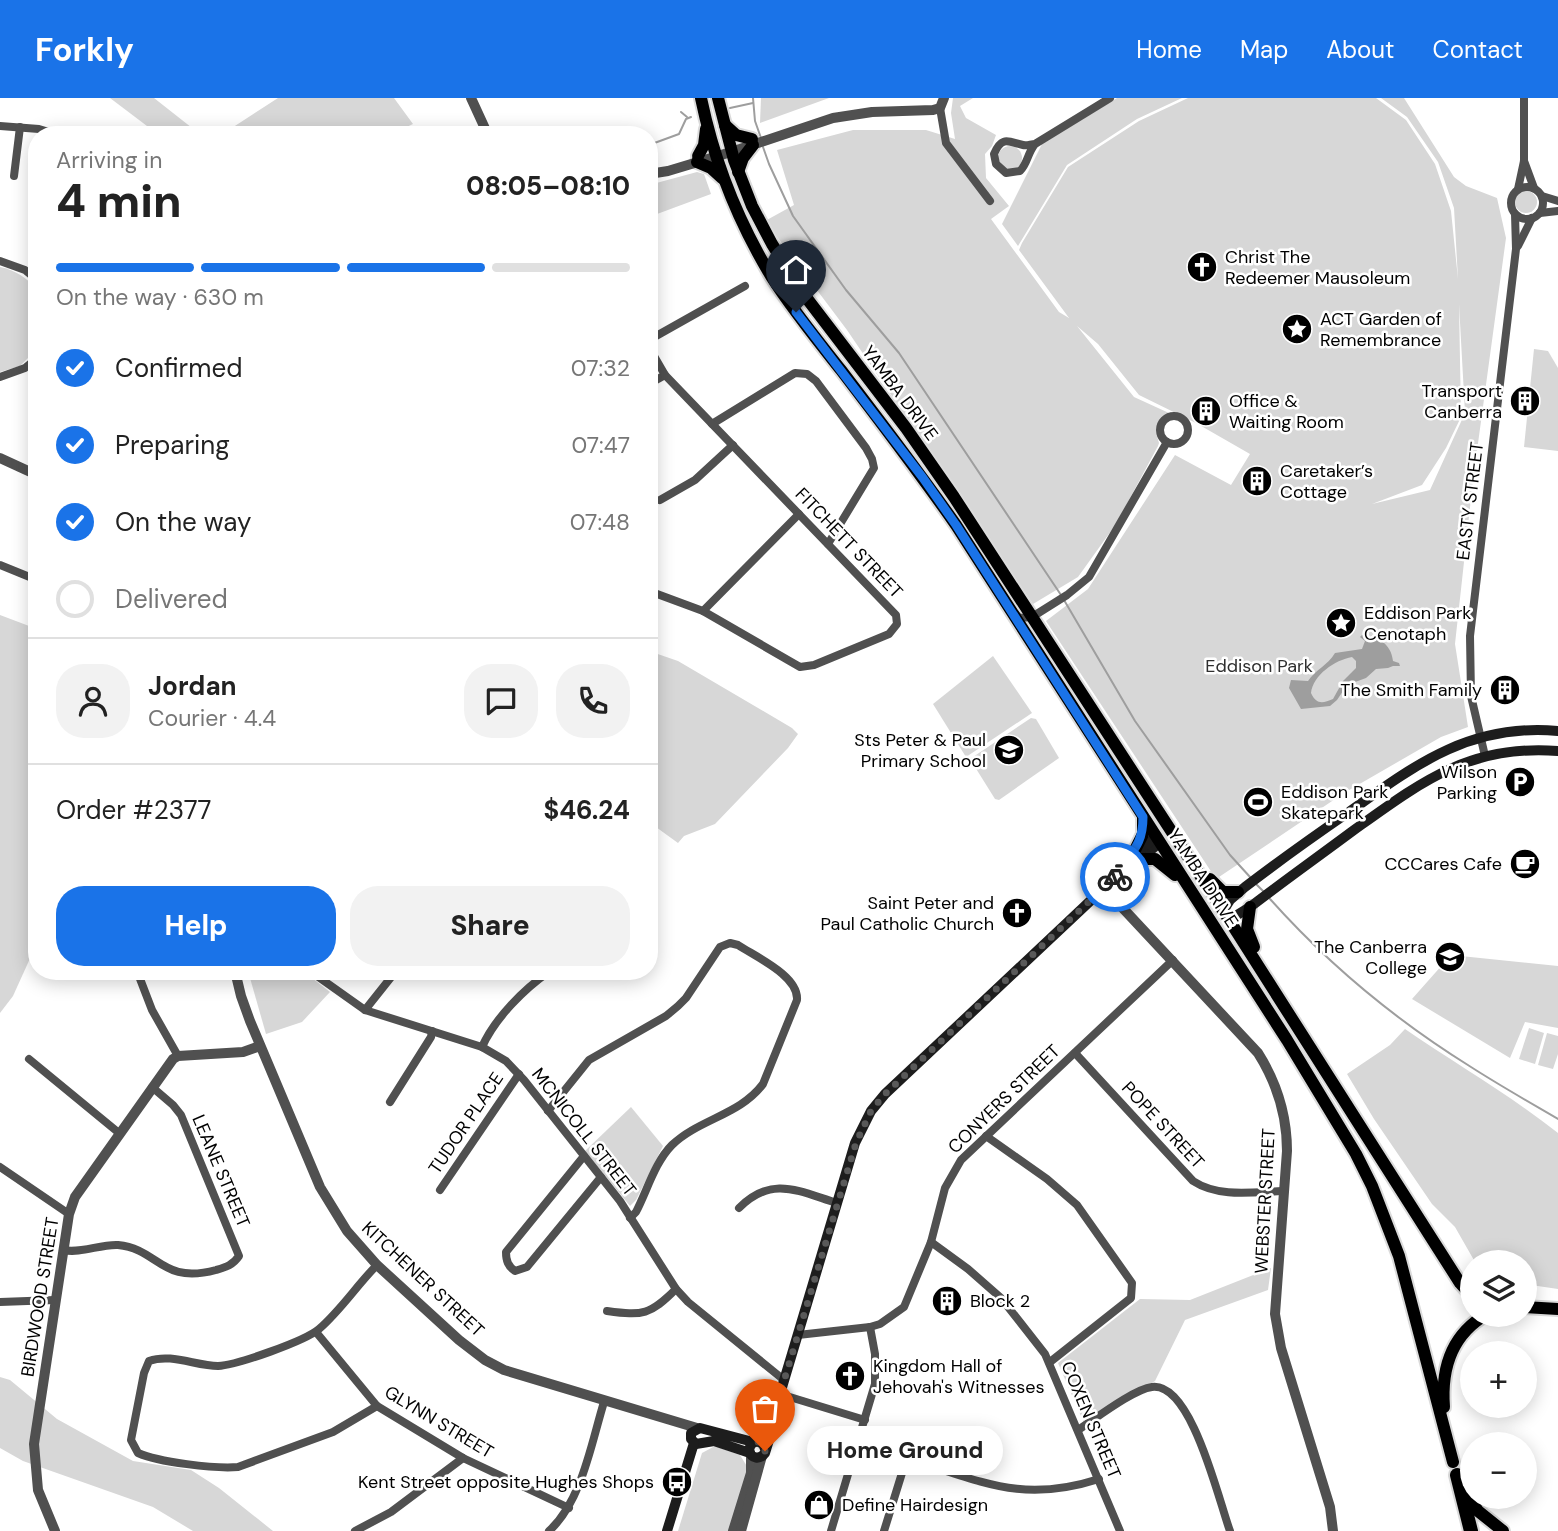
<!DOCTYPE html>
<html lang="en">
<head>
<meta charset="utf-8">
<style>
	:root { --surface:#fff; --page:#f2f2f2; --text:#222; --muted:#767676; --line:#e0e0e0; --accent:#1a73e8 }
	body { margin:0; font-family:"DM Sans",sans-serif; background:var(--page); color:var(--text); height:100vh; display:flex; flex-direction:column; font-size:26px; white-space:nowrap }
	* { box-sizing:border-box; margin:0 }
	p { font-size:23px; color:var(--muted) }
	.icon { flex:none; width:38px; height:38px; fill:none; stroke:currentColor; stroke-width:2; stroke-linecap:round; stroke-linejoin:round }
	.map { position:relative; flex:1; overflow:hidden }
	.sheet { position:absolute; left:28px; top:28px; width:630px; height:854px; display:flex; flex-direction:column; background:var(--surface); border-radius:28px; box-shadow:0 4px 18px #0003 }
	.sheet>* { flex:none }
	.buttons { position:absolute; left:1460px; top:1152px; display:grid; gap:14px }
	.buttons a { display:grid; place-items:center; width:77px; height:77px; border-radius:50%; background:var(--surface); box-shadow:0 4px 18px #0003; font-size:35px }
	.pin { position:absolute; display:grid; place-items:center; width:60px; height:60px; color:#fff; margin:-72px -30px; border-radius:50% 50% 50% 0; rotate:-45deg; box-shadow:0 0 7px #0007 }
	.pin .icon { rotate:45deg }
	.courier { position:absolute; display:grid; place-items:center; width:70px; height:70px; margin:-35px; border:5px solid #1a73e8; border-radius:50%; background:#fff; color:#222; box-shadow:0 2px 9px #0007 }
	.bubble { position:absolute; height:49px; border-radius:24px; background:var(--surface); box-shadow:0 4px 18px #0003; font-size:23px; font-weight:800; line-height:49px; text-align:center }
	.overview em { font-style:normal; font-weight:800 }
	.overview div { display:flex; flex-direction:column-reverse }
	.overview { display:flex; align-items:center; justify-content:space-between; height:119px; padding:0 28px }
	h1 { font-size:46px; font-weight:800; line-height:52px }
	.bar { display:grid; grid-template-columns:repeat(4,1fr); gap:10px 7px; align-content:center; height:84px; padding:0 28px }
	.bar i { height:9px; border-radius:5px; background:var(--line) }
	.bar .selected { background:var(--accent) }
	.bar p { grid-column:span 4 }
	.line { display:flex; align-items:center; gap:18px; padding:0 28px; border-top:2px solid var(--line) }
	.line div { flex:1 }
	.round { display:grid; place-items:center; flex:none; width:74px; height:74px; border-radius:28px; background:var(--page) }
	ol { padding:0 28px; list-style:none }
	li { display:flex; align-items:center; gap:21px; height:77px }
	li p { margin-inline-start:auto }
	li .icon { padding:7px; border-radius:50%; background:var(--accent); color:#fff; stroke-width:4 }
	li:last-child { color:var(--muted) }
	li i { width:38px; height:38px; border:4px solid var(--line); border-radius:50% }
	.button { display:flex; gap:14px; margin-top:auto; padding:14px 28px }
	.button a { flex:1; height:80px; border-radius:28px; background:var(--accent); color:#fff; font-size:28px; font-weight:800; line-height:80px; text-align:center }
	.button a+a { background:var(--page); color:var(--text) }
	header { display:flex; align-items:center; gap:42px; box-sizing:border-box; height:98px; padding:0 35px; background:var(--accent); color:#fff }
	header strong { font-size:33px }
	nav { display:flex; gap:38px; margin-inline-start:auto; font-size:24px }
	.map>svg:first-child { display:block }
	.green { fill:#d7d7d7; fill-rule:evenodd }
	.water { fill:#9e9e9e; fill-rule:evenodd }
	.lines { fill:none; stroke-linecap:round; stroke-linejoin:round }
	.stream { stroke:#9e9e9e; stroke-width:2 }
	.primary-casing { stroke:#dbdbdb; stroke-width:16 }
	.motorway-casing { stroke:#dbdbdb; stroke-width:18 }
	.minor { stroke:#505050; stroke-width:8 }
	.tertiary { stroke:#505050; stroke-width:10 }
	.secondary { stroke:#1d1d1d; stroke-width:10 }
	.primary { stroke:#000; stroke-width:12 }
	.motorway { stroke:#000; stroke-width:14 }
	.done { stroke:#595959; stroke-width:7; stroke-dasharray:0 12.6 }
	.route { stroke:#1a73e8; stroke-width:9 }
	.labels { text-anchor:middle; stroke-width:5; stroke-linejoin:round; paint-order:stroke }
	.poi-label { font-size:18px; fill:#000; stroke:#fff; text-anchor:start }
	.street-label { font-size:18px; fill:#000; stroke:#fff }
	.park-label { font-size:18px; fill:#2e2e2e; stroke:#fff }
</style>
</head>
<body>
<header>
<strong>Forkly</strong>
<nav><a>Home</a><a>Map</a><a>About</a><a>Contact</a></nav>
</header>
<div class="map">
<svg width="1558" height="1433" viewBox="0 0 1558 1433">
	<rect width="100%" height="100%" fill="#fff"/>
	<g class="green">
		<path d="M110,0H154L201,37H143L147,28Z"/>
		<path d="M278,0H394L413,26L396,34L397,37H221Z"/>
		<path d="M761,0H829L760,25Z"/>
		<path d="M953,0H973L960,8L966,20L996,37L992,48L985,56L986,80L1009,108L991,121L1059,214L1069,220L1019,152L1022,145L1068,69L1139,23L1188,0H1376L1406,22L1435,66L1451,113L1458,181L1454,110L1438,64L1407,19L1381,0H1404L1454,79L1466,88L1497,100L1506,140L1473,382L1455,546L1468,629L1441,639L1344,695L1216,781L1046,523L1088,491L1175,357L1231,387L1250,356L1196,325L1139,297L1098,246L1077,228L1134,299L1169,315L1159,325L1156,335L1159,345L1158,348L1116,426L1078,479L1033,506L847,232L765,123L794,107L777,52L853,32H926L955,41L951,15ZM1459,206L1465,315L1430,392L1372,406L1422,387L1446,350L1461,319Z"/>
		<path d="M1117,0H1182L1137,21L1067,67L1018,148L1002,126L1042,46Z"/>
		<circle cx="1010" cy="60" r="12"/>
		<path d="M697,74L704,76L711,96L649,119V87Z"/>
		<circle cx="1526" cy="104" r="11"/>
		<path d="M0,169C16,172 26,180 37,191V251L20,268L0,274Z"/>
		<path d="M1534,251L1548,253L1558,270V353L1524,349Z"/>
		<path d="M0,517L37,531V845L13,898L0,915Z"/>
		<path d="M649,553L678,563L792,630L798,636L788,650L715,726L684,738L678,745L649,724Z"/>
		<path d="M993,558L1032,615L966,659L933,606Z"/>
		<path d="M1031,620L1036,621L1059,660L999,702L995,701L970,661Z"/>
		<path d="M1451,857L1558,868V930L1525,924L1510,960L1412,901Z"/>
		<path d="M248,873H303L330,894L302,924L266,936Z"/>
		<path d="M1529,930L1544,935L1535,966L1519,961Z"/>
		<path d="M1405,931C1456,966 1510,997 1558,1035V1191L1524,1186V1164H1475L1455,1129L1432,1106L1374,1021L1347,976L1390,947Z"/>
		<path d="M1547,935L1558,938V956L1553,971L1538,967Z"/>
		<path d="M631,1009L663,1048L636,1102L630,1108L585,1053Z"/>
		<path d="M1271,1170L1268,1192L1185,1222L1155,1283L1084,1325L1058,1265L1140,1201L1190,1202Z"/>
		<path d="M0,1279L10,1282L57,1321L133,1363L191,1372L219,1390L273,1433H193L153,1409L23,1363L0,1350Z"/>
		<path d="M715,1348L740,1357L748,1370L729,1433H678L702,1355Z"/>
	</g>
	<path class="water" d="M1362,537C1378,539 1391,545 1393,563L1399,565L1400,568H1393L1388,570L1376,571L1366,580L1347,587L1337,602L1330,608L1301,611L1289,590L1291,582L1308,583C1315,572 1328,567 1335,555L1362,551L1365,543L1360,539ZM1352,559L1356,563V570L1343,583L1333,601C1322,606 1316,606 1311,595C1313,577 1335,562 1352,559Z"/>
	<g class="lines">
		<g class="stream">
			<path d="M753,0L755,23L761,40"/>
			<path d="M730,10L753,5"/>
			<path d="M681,14L687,19"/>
			<path d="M649,47L679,36L686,21L691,19"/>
			<path d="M763,49L769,66L793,118L846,192L899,255L1061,497"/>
			<path d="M1064,502L1135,623L1230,757L1250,779"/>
			<path d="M1256,786L1264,794"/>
			<path d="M1270,801C1328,866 1397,923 1471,969C1499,987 1529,1004 1558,1021"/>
		</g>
		<g class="primary-casing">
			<g id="primary">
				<path d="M701,0C714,63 738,123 771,178C792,211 817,242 841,272C880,323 919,374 956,427L1287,942L1356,1056L1372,1088L1399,1158L1453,1364"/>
				<path d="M718,0L734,62L752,108L772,146L802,194L906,330L954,399L1233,828L1439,1152L1460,1185L1472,1198"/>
				<path d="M725,27L736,37L752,41"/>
				<path d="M698,58L704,47L706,31"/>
				<path d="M697,64L711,70L722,80"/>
				<path d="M738,74L743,60L753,47"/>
				<path d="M1132,758L1143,736V719"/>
				<path d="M1140,761H1155L1175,777"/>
				<path d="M1210,781L1223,794H1238"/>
				<path d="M1250,809L1247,831L1254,849"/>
				<path d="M1524,1209L1558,1211"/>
				<path d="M1444,1309C1441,1270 1452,1236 1487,1216"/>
				<path d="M1463,1391L1478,1413L1503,1433"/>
			</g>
		</g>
		<g class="motorway-casing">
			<path id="motorway" d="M1457,1377L1471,1433"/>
		</g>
		<g class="minor">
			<path d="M940,10L946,45L990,103"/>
			<path d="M0,28L39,31L59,37"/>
			<path d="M1035,46C1031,46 1027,48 1023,47C1009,44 1002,37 994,56L996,66L1006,75L1020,73C1028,65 1027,56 1035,46L1110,0"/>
			<path d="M1524,63L1534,90"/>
			<path d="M14,78L20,29"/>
			<circle cx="1527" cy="105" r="16"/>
			<path d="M1518,91L1524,63V0"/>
			<path d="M1542,98L1558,103"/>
			<path d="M1540,115L1558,113"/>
			<path d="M1518,148L1532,120"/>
			<path d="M0,163L25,172L37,182"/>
			<path d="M0,279L25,270L37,260"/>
			<path d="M649,286L665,277"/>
			<circle cx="1174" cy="332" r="14"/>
			<path d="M712,326L795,275L807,276L816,283L866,350L872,361L874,370L828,446"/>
			<path d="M660,402L695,382L733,347"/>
			<path d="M0,467L37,482"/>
			<path d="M649,493L703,513L800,569L814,567L889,536L897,526L896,517L665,277L654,258L649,242L745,188"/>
			<path d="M703,513L799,416"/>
			<path d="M1015,515L1019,520L1032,519L1067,497L1089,479L1167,344"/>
			<path d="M1485,658L1471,598L1470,538L1516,151L1515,116"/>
			<path d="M137,873L152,912L178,958"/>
			<path d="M310,873L365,912L482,949L506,963L524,982L620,1103L676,1191L688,1204L784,1282"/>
			<path d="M83,877L90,873"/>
			<path d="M365,912L396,873"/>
			<path d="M482,949C495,920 524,891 550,873"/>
			<path d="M1075,955L1193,1083C1219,1100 1253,1094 1283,1093"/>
			<path d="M29,961L119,1035"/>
			<path d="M390,1004L431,939L432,933"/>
			<path d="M548,1013L589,962L666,918L678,908L686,900L720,849L730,845L738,847C756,859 799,878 797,902L763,986C740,1017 699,1021 672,1047C655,1064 647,1093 636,1114L630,1120"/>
			<path d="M986,1038L1047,1081L1077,1107L1132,1185L1131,1200L1050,1264"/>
			<path d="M584,1058L506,1154C506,1163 508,1168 515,1173L527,1169L601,1079"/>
			<path d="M0,1069L69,1116"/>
			<path d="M440,1092L519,976"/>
			<path d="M739,1110C772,1077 798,1093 837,1105"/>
			<path d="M931,1144L968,1171L1001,1200L1045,1256L1120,1433"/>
			<path d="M63,1152C81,1156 100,1146 118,1147C159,1151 161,1187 216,1172C226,1169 233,1167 239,1158L181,1017L173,1007L152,989"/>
			<path d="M0,1204L55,1202"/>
			<path d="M607,1213C643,1218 650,1217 676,1191"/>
			<path d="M316,1234L377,1308L463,1360L569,1410"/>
			<path d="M798,1237L870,1229L880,1226L904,1209L931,1144L945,1090L961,1062L1173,862"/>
			<path d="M780,1296L865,1322"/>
			<path d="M377,1308L333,1334L238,1369C215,1371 158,1364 138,1355L131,1342L144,1275L149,1263C171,1255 196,1268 218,1268C237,1267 305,1243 319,1231C341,1212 357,1187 377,1167"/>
			<path d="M1078,1332C1095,1321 1134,1291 1152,1289C1192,1284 1219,1404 1230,1433"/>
			<path d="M355,1433L391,1414L463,1360"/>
			<path d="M549,1433C582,1403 591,1346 604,1304"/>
			<path d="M831,1433L875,1286V1256L870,1229"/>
			<path d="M884,1433L902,1375L907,1366L915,1363C986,1385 1024,1405 1099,1381"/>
		</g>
		<g class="tertiary">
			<path d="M471,0L488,37"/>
			<path d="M649,76L668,73L731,54L833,20L872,14L933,12L940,10L944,0"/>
			<path d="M0,360L37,377"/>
			<path d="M1104,790L1258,955C1277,985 1287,1018 1287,1053L1275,1216L1281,1250L1330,1409L1333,1433"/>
			<path d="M235,873L241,898L250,923L320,1089L347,1133L377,1167L459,1242L485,1262L504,1272L697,1330"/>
			<path d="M55,1433L38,1392L34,1346L69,1116L75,1099L173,961L178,958L243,954L260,948"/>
			<path d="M733,1433L751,1375V1358"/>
			<path d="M741,1433L762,1358"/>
		</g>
		<g class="secondary">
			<path d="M1115,779L1126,774L1159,745"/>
			<path d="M1223,813L1230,802L1245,789C1279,763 1314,738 1349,714C1416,666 1471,625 1558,633"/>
			<path d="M1229,822L1250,809C1284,783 1319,758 1354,732C1421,684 1470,646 1558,653"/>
			<path d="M765,1351L763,1346L757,1343L751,1346L749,1352C751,1361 760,1362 765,1355L782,1300L780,1296L855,1045L871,1013L885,996L1104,790L1115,779L1121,769L1155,739"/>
			<path d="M750,1355L714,1343L696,1346L691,1341V1335L700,1330L753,1344"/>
			<path d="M667,1433L694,1345"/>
		</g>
		<use href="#primary" class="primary"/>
		<use href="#motorway" class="motorway"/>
	</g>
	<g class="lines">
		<path class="done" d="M765,1353L764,1347L756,1343L762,1336L776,1298L780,1296L856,1045L871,1013L885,996L1115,779"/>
		<path class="route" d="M796,214L923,380L956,427L1143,719C1143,751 1128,755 1115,779"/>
	</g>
	<defs>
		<g id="church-disc" transform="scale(1.575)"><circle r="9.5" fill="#000" stroke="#fff"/><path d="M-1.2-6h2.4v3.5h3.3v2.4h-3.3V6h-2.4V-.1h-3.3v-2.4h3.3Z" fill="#fff"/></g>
		<g id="sight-disc" transform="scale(1.575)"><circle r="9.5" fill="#000" stroke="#fff"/><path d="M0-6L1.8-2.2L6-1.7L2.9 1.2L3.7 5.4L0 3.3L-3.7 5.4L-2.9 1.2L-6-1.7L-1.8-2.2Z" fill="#fff"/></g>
		<g id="building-disc" transform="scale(1.575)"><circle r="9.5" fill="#000" stroke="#fff"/><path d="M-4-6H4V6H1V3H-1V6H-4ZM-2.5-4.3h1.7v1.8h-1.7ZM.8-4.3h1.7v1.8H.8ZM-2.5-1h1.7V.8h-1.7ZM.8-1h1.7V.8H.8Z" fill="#fff"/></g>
		<g id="school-disc" transform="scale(1.575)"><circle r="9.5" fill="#000" stroke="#fff"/><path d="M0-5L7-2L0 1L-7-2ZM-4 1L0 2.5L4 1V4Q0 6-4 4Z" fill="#fff"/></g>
		<g id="parking-disc" transform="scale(1.575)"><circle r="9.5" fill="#000" stroke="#fff"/><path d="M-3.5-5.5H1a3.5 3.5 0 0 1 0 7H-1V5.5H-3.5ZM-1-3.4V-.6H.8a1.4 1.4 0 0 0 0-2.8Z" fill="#fff"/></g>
		<g id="stadium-disc" transform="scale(1.575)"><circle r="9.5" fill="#000" stroke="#fff"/><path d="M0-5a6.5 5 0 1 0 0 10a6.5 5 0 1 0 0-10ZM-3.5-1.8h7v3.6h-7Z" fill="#fff"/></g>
		<g id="cafe-disc" transform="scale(1.575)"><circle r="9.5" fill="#000" stroke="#fff"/><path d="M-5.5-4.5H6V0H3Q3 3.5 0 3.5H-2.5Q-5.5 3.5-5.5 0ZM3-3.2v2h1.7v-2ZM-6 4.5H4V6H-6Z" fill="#fff"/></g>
		<g id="bus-disc" transform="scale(1.575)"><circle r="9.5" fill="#000" stroke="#fff"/><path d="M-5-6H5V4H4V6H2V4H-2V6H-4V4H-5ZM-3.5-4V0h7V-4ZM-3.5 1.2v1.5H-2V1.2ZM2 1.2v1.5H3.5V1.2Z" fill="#fff"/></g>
		<g id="shop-disc" transform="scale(1.575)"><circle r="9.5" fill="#000" stroke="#fff"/><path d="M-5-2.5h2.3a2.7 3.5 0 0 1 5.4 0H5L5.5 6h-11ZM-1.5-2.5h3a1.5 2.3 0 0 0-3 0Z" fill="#fff"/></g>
	</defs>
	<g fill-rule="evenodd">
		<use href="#church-disc" x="1202" y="169"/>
		<use href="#sight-disc" x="1297" y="231"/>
		<use href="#building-disc" x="1525" y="303"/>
		<use href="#building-disc" x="1206" y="313"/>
		<use href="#building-disc" x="1257" y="383"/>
		<use href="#sight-disc" x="1341" y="525"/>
		<use href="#building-disc" x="1505" y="592"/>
		<use href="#school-disc" x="1009" y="652"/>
		<use href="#parking-disc" x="1520" y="684"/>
		<use href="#stadium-disc" x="1258" y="704"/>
		<use href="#cafe-disc" x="1525" y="766"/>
		<use href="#church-disc" x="1017" y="815"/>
		<use href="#school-disc" x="1450" y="859"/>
		<use href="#building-disc" x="947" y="1203"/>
		<use href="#church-disc" x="850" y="1278"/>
		<use href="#bus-disc" x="677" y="1384"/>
		<use href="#shop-disc" x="819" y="1407"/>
	</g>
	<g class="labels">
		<g class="poi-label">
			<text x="1225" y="165">Christ The<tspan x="1225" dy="21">Redeemer Mausoleum</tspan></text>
			<text x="1320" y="227">ACT Garden of<tspan x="1320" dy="21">Remembrance</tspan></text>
			<text x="1502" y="299" text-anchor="end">Transport<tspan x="1502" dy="21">Canberra</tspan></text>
			<text x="1229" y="309">Office &amp;<tspan x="1229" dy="21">Waiting Room</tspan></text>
			<text x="1280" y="379">Caretaker’s<tspan x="1280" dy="21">Cottage</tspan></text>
			<text x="1364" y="521">Eddison Park<tspan x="1364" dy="21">Cenotaph</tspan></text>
			<text x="1482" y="598" text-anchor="end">The Smith Family</text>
			<text x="986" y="648" text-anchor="end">Sts Peter &amp; Paul<tspan x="986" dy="21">Primary School</tspan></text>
			<text x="1497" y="680" text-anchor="end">Wilson<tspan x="1497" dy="21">Parking</tspan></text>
			<text x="1281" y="700">Eddison Park<tspan x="1281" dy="21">Skatepark</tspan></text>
			<text x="1502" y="772" text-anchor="end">CCCares Cafe</text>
			<text x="994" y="811" text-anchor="end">Saint Peter and<tspan x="994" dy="21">Paul Catholic Church</tspan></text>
			<text x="1427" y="855" text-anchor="end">The Canberra<tspan x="1427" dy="21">College</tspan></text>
			<text x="970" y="1209">Block 2</text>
			<text x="873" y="1274">Kingdom Hall of<tspan x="873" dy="21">Jehovah's Witnesses</tspan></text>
			<text x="654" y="1390" text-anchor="end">Kent Street opposite Hughes Shops</text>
			<text x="842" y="1413">Define Hairdesign</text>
		</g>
		<g class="street-label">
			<text transform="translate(900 295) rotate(53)" y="6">YAMBA DRIVE</text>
			<text transform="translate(1470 403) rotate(-83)" y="6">EASTY STREET</text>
			<text transform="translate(849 445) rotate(46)" y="6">FITCHETT STREET</text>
			<text transform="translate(1203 780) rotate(57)" y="6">YAMBA DRIVE</text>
			<text transform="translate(1004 1001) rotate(-44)" y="6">CONYERS STREET</text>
			<text transform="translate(466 1025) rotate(-56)" y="6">TUDOR PLACE</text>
			<text transform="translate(1163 1027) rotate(47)" y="6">POPE STREET</text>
			<text transform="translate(584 1034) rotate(52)" y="6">MCNICOLL STREET</text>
			<text transform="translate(221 1073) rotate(67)" y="6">LEANE STREET</text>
			<text transform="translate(1265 1103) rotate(-87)" y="6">WEBSTER STREET</text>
			<text transform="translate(423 1181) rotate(43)" y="6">KITCHENER STREET</text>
			<text transform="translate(40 1199) rotate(-81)" y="6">BIRDWOOD STREET</text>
			<text transform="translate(1091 1322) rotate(67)" y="6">COXEN STREET</text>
			<text transform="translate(439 1324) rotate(31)" y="6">GLYNN STREET</text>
		</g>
		<g class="park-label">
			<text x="1259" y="574">Eddison Park</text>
		</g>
	</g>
</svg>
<div class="buttons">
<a><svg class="icon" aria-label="layers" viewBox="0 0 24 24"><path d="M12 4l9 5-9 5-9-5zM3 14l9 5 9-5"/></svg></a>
<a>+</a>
<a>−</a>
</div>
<div class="pin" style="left:765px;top:1353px;background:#ea580c"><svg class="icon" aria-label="bag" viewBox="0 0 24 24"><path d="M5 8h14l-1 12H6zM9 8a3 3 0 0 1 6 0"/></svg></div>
<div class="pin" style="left:796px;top:214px;background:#1f2937"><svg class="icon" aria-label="home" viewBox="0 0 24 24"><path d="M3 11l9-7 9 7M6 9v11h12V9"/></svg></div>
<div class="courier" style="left:1115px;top:779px"><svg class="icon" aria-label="bike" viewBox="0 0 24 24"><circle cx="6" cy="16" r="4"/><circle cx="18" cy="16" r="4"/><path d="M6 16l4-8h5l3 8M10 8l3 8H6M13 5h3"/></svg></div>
<div class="bubble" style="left:807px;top:1328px;width:196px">Home Ground</div>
<section class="sheet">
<div class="overview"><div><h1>4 min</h1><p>Arriving in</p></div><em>08:05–08:10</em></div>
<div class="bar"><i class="selected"></i><i class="selected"></i><i class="selected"></i><i></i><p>On the way · 630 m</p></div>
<ol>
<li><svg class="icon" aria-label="check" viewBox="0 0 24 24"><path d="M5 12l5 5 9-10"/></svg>Confirmed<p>07:32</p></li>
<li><svg class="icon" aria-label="check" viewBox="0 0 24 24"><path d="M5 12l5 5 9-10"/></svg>Preparing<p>07:47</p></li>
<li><svg class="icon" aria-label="check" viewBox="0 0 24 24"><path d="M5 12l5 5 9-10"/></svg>On the way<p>07:48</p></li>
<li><i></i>Delivered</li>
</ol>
<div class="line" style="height:126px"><a class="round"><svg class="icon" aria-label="person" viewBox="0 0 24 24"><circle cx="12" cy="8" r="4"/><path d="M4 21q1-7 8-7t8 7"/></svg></a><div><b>Jordan</b><p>Courier · 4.4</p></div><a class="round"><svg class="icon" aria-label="chat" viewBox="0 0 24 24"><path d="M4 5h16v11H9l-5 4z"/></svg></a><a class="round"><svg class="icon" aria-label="phone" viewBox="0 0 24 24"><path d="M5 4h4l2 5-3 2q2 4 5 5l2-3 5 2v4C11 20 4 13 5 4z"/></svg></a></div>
<div class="line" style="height:91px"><div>Order #2377</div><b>$46.24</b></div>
<div class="button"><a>Help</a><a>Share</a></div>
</section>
</div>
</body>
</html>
